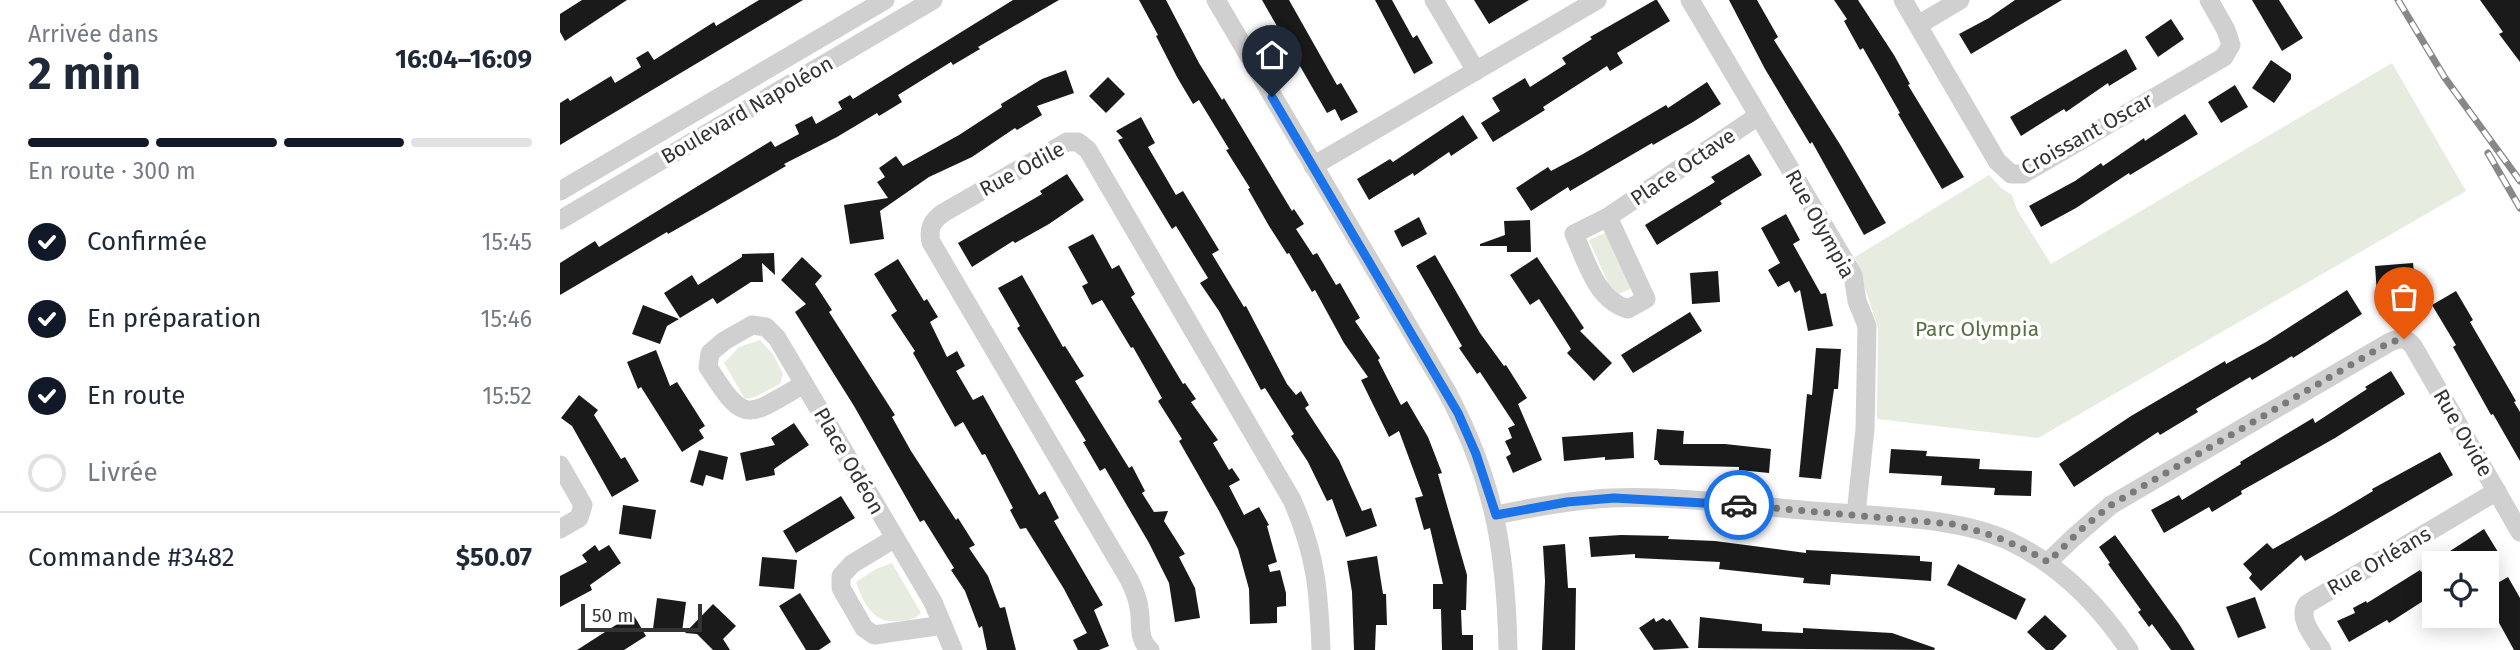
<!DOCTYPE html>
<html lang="fr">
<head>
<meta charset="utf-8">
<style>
	:root { --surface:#fff; --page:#f2f2f3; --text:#1f2937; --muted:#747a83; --line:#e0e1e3; --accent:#111827 }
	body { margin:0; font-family:"Fira Sans",sans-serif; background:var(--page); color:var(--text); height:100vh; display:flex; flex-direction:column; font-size:26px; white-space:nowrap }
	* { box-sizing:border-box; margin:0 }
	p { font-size:23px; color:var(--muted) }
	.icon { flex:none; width:38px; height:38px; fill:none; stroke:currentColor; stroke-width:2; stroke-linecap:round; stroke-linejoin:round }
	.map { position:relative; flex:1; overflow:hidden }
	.sheet { display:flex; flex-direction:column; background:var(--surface); width:560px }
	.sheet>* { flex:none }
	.controls { position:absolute; left:1862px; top:551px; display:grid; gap:14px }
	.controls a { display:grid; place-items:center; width:77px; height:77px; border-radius:0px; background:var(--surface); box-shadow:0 4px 18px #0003; font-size:35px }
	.scale { position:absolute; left:21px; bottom:18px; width:121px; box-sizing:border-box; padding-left:7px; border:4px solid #333; border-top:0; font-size:19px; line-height:24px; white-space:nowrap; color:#333; -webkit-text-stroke:5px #fff; paint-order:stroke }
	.pin { position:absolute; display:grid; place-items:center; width:60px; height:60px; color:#fff; margin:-72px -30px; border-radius:50% 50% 50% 0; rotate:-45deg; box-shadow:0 0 7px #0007 }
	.pin .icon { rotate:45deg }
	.courier { position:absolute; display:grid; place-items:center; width:70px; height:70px; margin:-35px; border:5px solid #1a73e8; border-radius:50%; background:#fff; color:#222; box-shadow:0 2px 9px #0007 }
	.summary em { font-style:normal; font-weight:700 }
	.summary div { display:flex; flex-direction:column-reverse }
	.summary { display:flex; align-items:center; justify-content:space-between; height:119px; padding:0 28px }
	h1 { font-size:46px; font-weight:700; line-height:52px }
	.bar { display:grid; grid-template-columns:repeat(4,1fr); gap:10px 7px; align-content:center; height:84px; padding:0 28px }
	.bar i { height:9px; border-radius:5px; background:var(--line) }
	.bar .selected { background:var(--accent) }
	.bar p { grid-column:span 4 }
	.line { display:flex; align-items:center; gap:18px; padding:0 28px; border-top:2px solid var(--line) }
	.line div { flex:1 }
	ol { padding:0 28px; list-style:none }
	li { display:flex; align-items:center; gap:21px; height:77px }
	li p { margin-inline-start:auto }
	li .icon { padding:7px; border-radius:50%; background:var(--accent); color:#fff; stroke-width:4 }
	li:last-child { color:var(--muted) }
	li i { width:38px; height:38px; border:4px solid var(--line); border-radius:50% }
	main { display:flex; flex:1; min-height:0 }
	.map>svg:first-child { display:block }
	.green { fill:#e6ecdf }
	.building { fill:#1a1a1a }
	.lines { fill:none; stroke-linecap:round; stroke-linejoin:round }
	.minor { stroke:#d0d0d0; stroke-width:19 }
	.rail-casing { stroke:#888; stroke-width:7 }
	.rail { stroke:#fff; stroke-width:4.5; stroke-dasharray:13; stroke-linecap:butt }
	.done { stroke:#7a7a7a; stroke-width:7; stroke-dasharray:0 12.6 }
	.route { stroke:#1a73e8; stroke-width:9 }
	.labels { text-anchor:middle; stroke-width:7; stroke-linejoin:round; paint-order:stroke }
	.street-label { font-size:21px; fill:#333; stroke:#fff }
	.park-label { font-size:21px; fill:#56703f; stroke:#fff }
</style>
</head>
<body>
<main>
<section class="sheet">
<div class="summary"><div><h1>2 min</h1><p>Arrivée dans</p></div><em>16:04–16:09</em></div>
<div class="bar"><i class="selected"></i><i class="selected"></i><i class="selected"></i><i></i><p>En route · 300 m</p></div>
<ol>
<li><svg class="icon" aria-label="check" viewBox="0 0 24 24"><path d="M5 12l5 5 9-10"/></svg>Confirmée<p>15:45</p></li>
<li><svg class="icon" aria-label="check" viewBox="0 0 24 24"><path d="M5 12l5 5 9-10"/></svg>En préparation<p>15:46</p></li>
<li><svg class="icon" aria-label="check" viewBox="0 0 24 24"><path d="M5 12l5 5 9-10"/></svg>En route<p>15:52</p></li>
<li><i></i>Livrée</li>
</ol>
<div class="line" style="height:91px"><div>Commande #3482</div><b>$50.07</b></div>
</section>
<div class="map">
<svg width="1960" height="650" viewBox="0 0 1960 650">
	<rect width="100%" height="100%" fill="#fff"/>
	<g class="green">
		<path d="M1832,63L1906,191L1478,438L1317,419L1318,328L1295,257L1429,175L1441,188L1452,195L1457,210L1491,264Z"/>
		<path d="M1047,232L1072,288L1054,296L1029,240Z"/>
		<path d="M200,340L213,354L223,374L220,384L195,397L185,399L164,363L179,347Z"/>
		<path d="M332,563L361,613C353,620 348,621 336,621C312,623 303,601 296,582L316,569Z"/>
	</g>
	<g class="building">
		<path d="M22,0H67L5,41L0,32V14Z"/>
		<path d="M199,0H243L0,145V103L8,98L10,101L51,76L55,83L81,67L76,58L88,51L94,60L154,22L156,26Z"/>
		<path d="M453,0H499L418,47L420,49L393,65L391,62L338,95L342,102L319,116L317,113L277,137L224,164L226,166L152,209L108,234L107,232L0,295V263L35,241L39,247L211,141L215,147L239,134L235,125L252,116L256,124L282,109L278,102L290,95L293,99Z"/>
		<path d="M579,0H606L639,63L662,100L664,98L732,211L734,209L744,224L736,229L753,255L757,253L776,285L780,283L800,318L795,321L820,358L818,360L841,405L847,401L868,437L882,473L878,474L907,575L906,610H901L902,635H913V650H882L881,609H873V584H883L870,528L864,530L855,498L863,496L839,431L829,437L801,380L808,377L784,343L755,290L752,292L729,253L727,254L709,226L688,189L690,188L666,150L669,149L639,100L633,104L617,77L596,36L598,35Z"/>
		<path d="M702,0H729L777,85L781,83L798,112L781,121L775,109L767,113Z"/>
		<path d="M815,0H832L853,38L857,35L873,63L854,74Z"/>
		<path d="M914,0H969L929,24Z"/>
		<path d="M1095,0H1097L1110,21L1057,53L1063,63L1050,71L1047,66L983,107L985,110L933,142L921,123L940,111L932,98L965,78L970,87L1006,64L1002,58L1032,39L1030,37Z"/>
		<path d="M1169,0H1197L1218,37L1214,40L1281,146L1326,223L1304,235L1252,142L1250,144L1205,69Z"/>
		<path d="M1274,0H1298L1334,55L1350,84L1348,85L1404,177L1382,189L1338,114L1340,113L1303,48L1300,50L1284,21L1287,19Z"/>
		<path d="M1455,0H1502L1411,54L1399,34L1429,18Z"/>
		<path d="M1692,0H1719L1743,38L1722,51Z"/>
		<path d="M1920,0H1960V62L1939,34L1943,32Z"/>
		<path d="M1611,19L1624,39L1598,57L1585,37Z"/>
		<path d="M1566,49L1577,69L1549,86L1548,83L1506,112L1504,109L1461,136L1450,117Z"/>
		<path d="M1711,60L1731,74V79L1714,103L1692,88Z"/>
		<path d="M506,70L514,93L477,106L482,115L457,130L455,128L412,157L369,177L320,211L324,239L290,244L284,205L328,198L317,182L325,177L319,168L336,156L343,166L399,135L442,107L441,104L482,79Z"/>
		<path d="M548,77L565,94L546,113L529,96Z"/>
		<path d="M1147,82L1161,104L1133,122L1093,145L1092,143L1010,191L1008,187L971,211L956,188L988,167L991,171L1023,154L1106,105L1108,108Z"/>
		<path d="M1675,85L1688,107L1661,123L1648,102Z"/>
		<path d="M1625,114L1638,134L1570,175L1569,173L1516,208L1481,227L1469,206L1515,181L1541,163L1543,166L1584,138L1585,141Z"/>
		<path d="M903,115L918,138L891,156L889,152L854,176L853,173L809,200L797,179L830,159L833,162Z"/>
		<path d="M581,117L595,143L588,147L616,195L623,191L659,250L652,254L684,307L686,306L727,384L736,395L741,391L749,405L745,408L779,460L802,511L811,508L817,526L786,537L772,499L767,501L748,462L731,436L734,434L705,388L701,390L659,311L640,283L648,278L616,226L612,229L558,140L563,138L556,131Z"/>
		<path d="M1189,154L1202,175L1160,201L1162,204L1097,245L1085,225L1155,182L1151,177Z"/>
		<path d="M507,174L524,200L489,224L455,243L453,241L412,267L398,243L482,194L480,191Z"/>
		<path d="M1226,214L1240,240L1233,244L1261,294L1266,293L1273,326L1248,331L1240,290L1235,293L1229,281L1218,287L1208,270L1220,263L1201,228Z"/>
		<path d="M859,217L867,234L842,247L834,231Z"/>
		<path d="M970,220L971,252H947V246H920V244L945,235L944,221Z"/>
		<path d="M533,234L552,269L559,265L575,294L571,297L623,384L625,383L636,399L631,402L658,440L653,443L669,470L672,468L680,480L669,486L684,515L699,507L709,525L707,526L717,562L708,565L710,572L720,570L726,593V606L717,607V623L690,624L689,589L678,549L659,511L619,441L622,439L598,401L602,398L573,347L571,348L542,300L532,305L522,286L528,283L508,247Z"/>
		<path d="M214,253L215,275L202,263L203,282H191L157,304L153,298L120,318L104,293L132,275L138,285L182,257V254Z"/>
		<path d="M875,255L920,333L944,366L946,365L967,398L958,404L982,460L953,473L946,457L951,454L945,441L952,438L948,428L955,425L920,372L917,374L899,348L902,346L856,266Z"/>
		<path d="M242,257L262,276L255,284L272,310L269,312L335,415L332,417L351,451L396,520L398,518L415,545L409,548L428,576L440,608L445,607L456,650H427L422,626L419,628L405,591L391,570L394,568L364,520L360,522L294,406L235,312L246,304L221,280Z"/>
		<path d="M977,257L1024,328L1020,331L1052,363L1034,381L1007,353L1011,349L979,299L970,305L950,275Z"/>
		<path d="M338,259L364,301L367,299L378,317L370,322L387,357L397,351L405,366L396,371L413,400L423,395L479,495L485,491L499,518L494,521L543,605L534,610L549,646L539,650H518L513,640L527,633L504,589L466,528L460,529L450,510L453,508L425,454L422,455L403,422L395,427L353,353L355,351L331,315L337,311L314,274Z"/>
		<path d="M1853,263L1856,290L1817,294L1815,266Z"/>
		<path d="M1158,271L1160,302L1132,304L1130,273Z"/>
		<path d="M462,275L503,347L505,346L524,376L515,381L569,468L572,466L585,491L582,493L594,512L608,511L604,521L625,554L619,557L635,588L640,618L615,622L609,583L589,543L545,468L540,471L523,442L526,441L457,328L460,326L438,288Z"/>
		<path d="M1787,290L1802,314L1733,358L1732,356L1692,380L1690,377L1636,409L1638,412L1600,435L1598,432L1514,487L1499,464L1571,416L1665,361L1666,364L1706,342Z"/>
		<path d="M1896,291L1913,320L1910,322L1956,401L1954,402L1960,412V461L1933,414L1931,415L1893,347L1896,345L1872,305Z"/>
		<path d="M83,305L119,319L107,326L100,344L72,334Z"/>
		<path d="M1130,312L1142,331L1073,373L1061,355Z"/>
		<path d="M1256,348L1281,349L1278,389H1274L1261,479L1239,477L1247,394L1252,395Z"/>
		<path d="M96,350L110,386L117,382L145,426L139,430L144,438L122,452L81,387L78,389L67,362Z"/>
		<path d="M1831,371L1845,394L1775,438L1681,491L1682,494L1652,512L1649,507L1604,533L1591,510L1619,495L1622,500L1681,464L1680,462L1753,418L1755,423L1807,389L1805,387Z"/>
		<path d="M19,395L38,410L34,415L61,459L65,457L79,481L52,497L12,426L1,418Z"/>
		<path d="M234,423L249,445L214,469L215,475L186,481L180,453L215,445L211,438Z"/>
		<path d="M1097,429L1124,431L1123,444H1165L1211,449L1209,473L1179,470V467L1100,465L1097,460H1094Z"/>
		<path d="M1073,432L1074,458L1045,460V457L1004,461L1002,437Z"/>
		<path d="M1331,449L1367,451L1366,456L1420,459L1419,469L1472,471L1471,496L1434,495L1435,488L1381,485L1382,476L1329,473Z"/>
		<path d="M139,450L168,457L163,480L146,475L143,486L130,482Z"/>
		<path d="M1880,452L1893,475L1745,561L1741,555L1701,591L1689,578L1692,574L1683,564L1707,543L1713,549L1773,515L1813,491L1812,489Z"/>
		<path d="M281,496L295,518L236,553L223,531Z"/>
		<path d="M63,505L96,510L91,539L59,534Z"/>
		<path d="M1924,529L1938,552L1919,564H1870Z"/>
		<path d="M1061,535L1109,536L1108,539L1155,541L1246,553V550L1360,556V561L1372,562L1371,581L1271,574L1270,585L1243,583L1244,578L1159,569L1160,562L1075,558V554L1031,557L1029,537Z"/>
		<path d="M1555,535L1619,624L1635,650H1611L1592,624L1589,627L1578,612L1581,610L1548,564L1550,563L1539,547Z"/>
		<path d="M1005,544L1008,588H1016L1015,650H982L985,581L983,546Z"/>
		<path d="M35,545L39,551L49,545L61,563L30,585L32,590L0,607V576L27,562L22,555Z"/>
		<path d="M817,556L823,594H826L827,625H816L815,650H794L792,592L787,561Z"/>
		<path d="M202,557L237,560L234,589L199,586Z"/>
		<path d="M1398,564L1466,599L1456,620L1387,585Z"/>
		<path d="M1874,564V594L1829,623L1827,620L1789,642L1777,621L1795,613L1793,608L1806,601L1807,603L1860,570L1861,572Z"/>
		<path d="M1948,577L1960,598V650H1954L1927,601V596L1937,590L1934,585Z"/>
		<path d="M240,593L271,642L259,650H246L219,606Z"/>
		<path d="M1695,597L1706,628L1678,638L1666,607Z"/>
		<path d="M97,598L126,602L122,632L93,629Z"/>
		<path d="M153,604L176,626L163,639L170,650H153L137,634L125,633Z"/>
		<path d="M73,614L86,636L64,650H17Z"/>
		<path d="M1485,615L1507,636L1493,650H1486L1467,632Z"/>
		<path d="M1140,617L1202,624V631L1243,633V628L1332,633L1375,648L1374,650L1138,648Z"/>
		<path d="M1094,618L1096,622L1103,618L1107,621L1110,619L1129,648L1094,650L1079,628Z"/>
	</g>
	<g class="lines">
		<g class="minor">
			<path d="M656,0L886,390C934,480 946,549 948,650"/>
			<path d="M874,0L916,71"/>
			<path d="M1130,0L1293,275L1297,301L1307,326L1305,429L1296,514"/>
			<path d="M1343,0L1437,161L1451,174H1463L1664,57L1671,45L1666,30L1649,0"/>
			<path d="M1358,25L1400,0"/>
			<path d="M753,166L1037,0"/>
			<path d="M0,191L325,0"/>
			<path d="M1048,217L1086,299L1068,309C1036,300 1027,262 1014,234L1048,217L1198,116"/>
			<path d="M0,220L373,0"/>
			<path d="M244,384C187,416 186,427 148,367L150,353L164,341L192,325L206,327L217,338L373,602L393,650"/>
			<path d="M0,465L23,505L19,518L0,529"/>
			<path d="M936,515C974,507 1012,500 1051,498C1119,495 1198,507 1267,512C1324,517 1398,517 1449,541C1500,565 1538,604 1569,650"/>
			<path d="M335,538L292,564L281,576V588L304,628L314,635L383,625"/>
			<path d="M1488,562L1514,537L1551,505L1830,342C1840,338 1846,337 1853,346L1960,532"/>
			<path d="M590,650C577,639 582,623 579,608C578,598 574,590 570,581L371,242C368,228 372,221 383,213L507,142H518L528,150L732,500C756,554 759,592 761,650"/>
			<path d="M1762,650C1754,637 1737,618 1747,604L1937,491"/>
		</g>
		<g class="rail-casing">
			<g id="rail">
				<path d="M1838,0L1885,78L1960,181"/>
				<path d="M1928,153L1960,208"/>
			</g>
		</g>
		<use href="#rail" class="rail"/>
	</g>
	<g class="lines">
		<path class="done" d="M1179,505L1392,524C1426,532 1458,544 1488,562L1525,526L1551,505L1830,342L1844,339"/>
		<path class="route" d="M712,97L898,413L916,454L936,515L1007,502L1054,498L1179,505"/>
	</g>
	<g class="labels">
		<g class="street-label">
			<text transform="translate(187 110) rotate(-30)" y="7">Boulevard Napoléon</text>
			<text transform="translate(1527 134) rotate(-29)" y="7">Croissant Oscar</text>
			<text transform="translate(1123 167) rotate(-34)" y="7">Place Octave</text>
			<text transform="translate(462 169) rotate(-28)" y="7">Rue Odile</text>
			<text transform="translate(1260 224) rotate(61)" y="7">Rue Olympia</text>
			<text transform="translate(1903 433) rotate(60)" y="7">Rue Ovide</text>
			<text transform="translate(289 461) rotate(60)" y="7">Place Odéon</text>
			<text transform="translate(1819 561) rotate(-30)" y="7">Rue Orléans</text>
		</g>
		<g class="park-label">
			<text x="1417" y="336">Parc Olympia</text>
		</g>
	</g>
</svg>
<div class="controls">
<a><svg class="icon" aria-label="locate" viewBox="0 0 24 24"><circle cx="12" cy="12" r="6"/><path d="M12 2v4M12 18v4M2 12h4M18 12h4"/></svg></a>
</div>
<div class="scale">50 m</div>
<div class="pin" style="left:1844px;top:339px;background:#ea580c"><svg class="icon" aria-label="bag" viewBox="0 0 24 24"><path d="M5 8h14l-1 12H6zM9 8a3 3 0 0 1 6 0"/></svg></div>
<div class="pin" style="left:712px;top:97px;background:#1f2937"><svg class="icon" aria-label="home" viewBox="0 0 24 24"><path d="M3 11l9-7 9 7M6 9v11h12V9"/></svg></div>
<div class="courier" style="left:1179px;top:505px"><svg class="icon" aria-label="car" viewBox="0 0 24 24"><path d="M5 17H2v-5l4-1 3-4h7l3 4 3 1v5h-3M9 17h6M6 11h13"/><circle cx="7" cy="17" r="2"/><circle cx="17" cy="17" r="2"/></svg></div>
</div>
</main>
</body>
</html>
